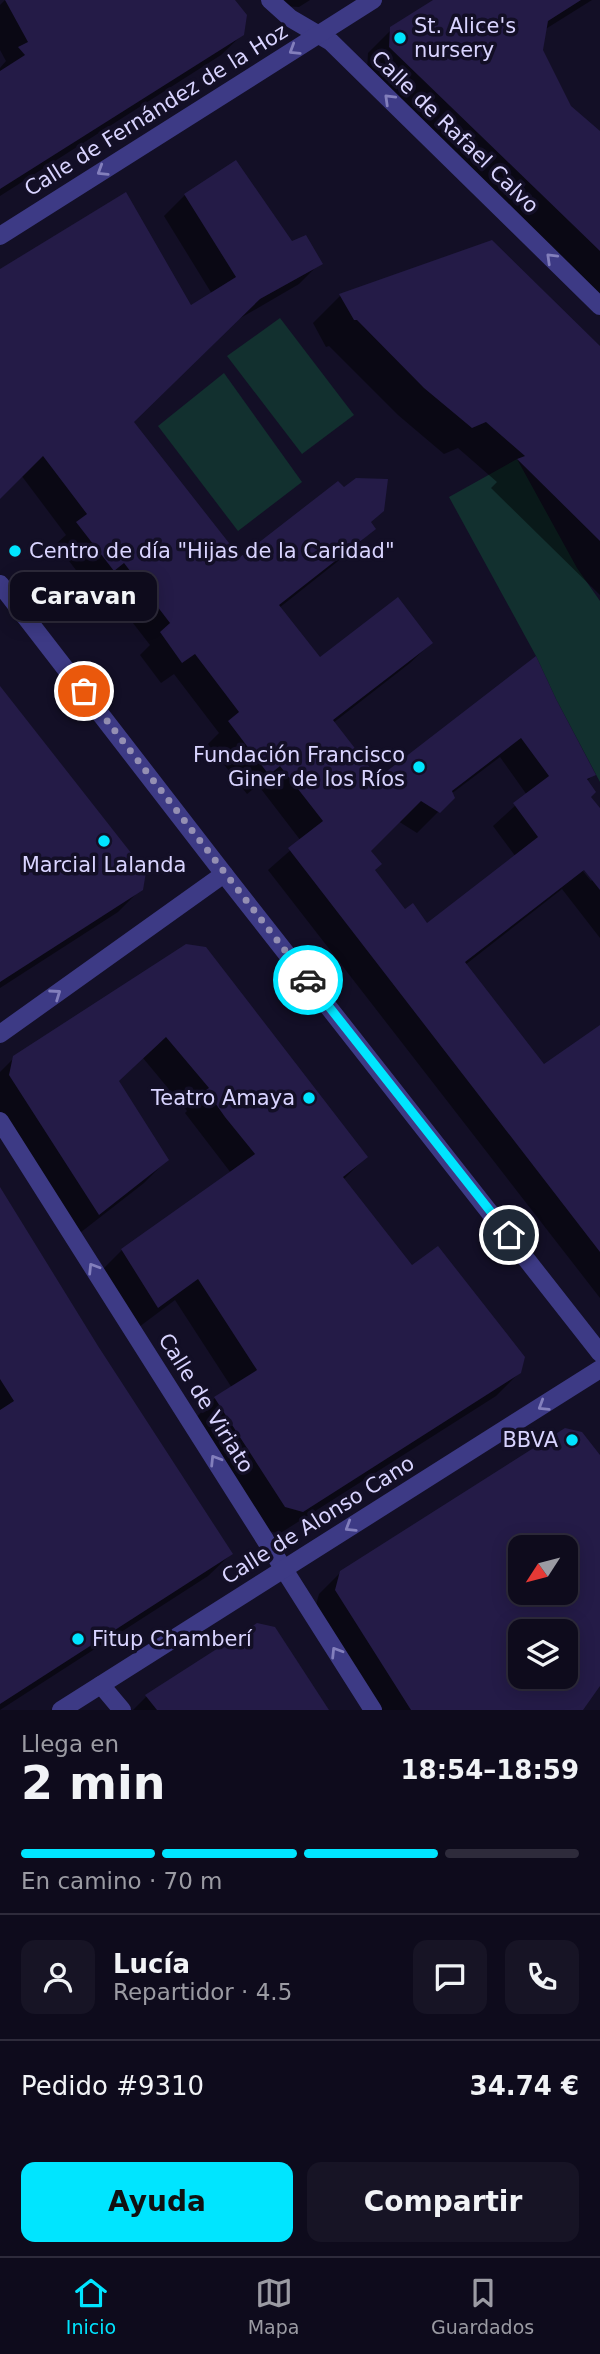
<!DOCTYPE html>
<html lang="es">
<head>
<meta charset="utf-8">
<style>
	:root { --surface:#0e0b1c; --page:#171425; --text:#f1f3f6; --muted:#9b9ba3; --line:#2e2b3b; --accent:#00e5ff }
	body { margin:0; font-family:"DejaVu Sans",sans-serif; background:var(--page); color:var(--text); height:100vh; display:flex; flex-direction:column; font-size:26px; white-space:nowrap }
	* { box-sizing:border-box; margin:0 }
	p { font-size:23px; color:var(--muted) }
	.icon { flex:none; width:38px; height:38px; fill:none; stroke:currentColor; stroke-width:2; stroke-linecap:round; stroke-linejoin:round }
	.map { position:relative; height:1710px; overflow:hidden }
	.drawer { display:flex; flex-direction:column; background:var(--surface); flex:1 }
	.drawer>* { flex:none }
	.needle { width:46px; rotate:234deg }
	.controls { position:absolute; left:508px; top:1535px; display:grid; gap:14px }
	.controls a { display:grid; place-items:center; width:70px; height:70px; border-radius:14px; background:var(--surface); box-shadow:0 4px 18px #0003,0 0 0 2px var(--line); font-size:35px }
	.pin { position:absolute; display:grid; place-items:center; width:60px; height:60px; color:#fff; margin:-30px; border:4px solid #fff; border-radius:50%; box-shadow:0 2px 7px #0007 }
	.courier { position:absolute; display:grid; place-items:center; width:70px; height:70px; margin:-35px; border:5px solid #00e5ff; border-radius:50%; background:#fff; color:#222; box-shadow:0 2px 9px #0007 }
	.bubble { position:absolute; height:49px; border-radius:14px; background:var(--surface); box-shadow:0 4px 18px #0003,0 0 0 2px var(--line); font-size:23px; font-weight:600; line-height:49px; text-align:center }
	.overview em { font-style:normal; font-weight:600 }
	.overview div { display:flex; flex-direction:column-reverse }
	.overview { display:flex; align-items:center; justify-content:space-between; height:119px; padding:0 21px }
	h1 { font-size:46px; font-weight:600; line-height:52px }
	.bar { display:grid; grid-template-columns:repeat(4,1fr); gap:10px 7px; align-content:center; height:84px; padding:0 21px }
	.bar i { height:9px; border-radius:5px; background:var(--line) }
	.bar .current { background:var(--accent) }
	.bar p { grid-column:span 4 }
	.line { display:flex; align-items:center; gap:18px; padding:0 21px; border-top:2px solid var(--line) }
	.line div { flex:1 }
	.round { display:grid; place-items:center; flex:none; width:74px; height:74px; border-radius:14px; background:var(--page) }
	.cta { display:flex; gap:14px; margin-top:auto; padding:14px 21px }
	.cta a { flex:1; height:80px; border-radius:14px; background:var(--accent); color:#111; font-size:28px; font-weight:600; line-height:80px; text-align:center }
	.cta a+a { background:var(--page); color:var(--text) }
	.tab-bar { display:flex; justify-content:space-around; align-items:center; height:98px; border-top:2px solid var(--line); background:var(--surface); font-size:19px; color:var(--muted) }
	.tab-bar a { display:grid; justify-items:center; gap:4px }
	.tab-bar .current { color:var(--accent) }
	.map>svg:first-child { display:block }
	.green { fill:#12302f }
	.shadow { fill:#0007; fill-rule:evenodd }
	.building { fill:#241b47; fill-rule:evenodd }
	.lines { fill:none; stroke-linecap:round; stroke-linejoin:round }
	.minor { stroke:#3d3a85; stroke-width:18 }
	.oneway { stroke:#837fbc }
	.done { stroke:#948fb3; stroke-width:7; stroke-dasharray:0 12.6 }
	.route { stroke:#00e5ff; stroke-width:9 }
	.poi-dot { fill:#00e5ff; stroke:#130f26; stroke-width:2.5 }
	.labels { text-anchor:middle; stroke-width:7; stroke-linejoin:round; paint-order:stroke }
	.poi-label { font-size:21px; fill:#d9d4ff; stroke:#130f26; text-anchor:start }
	.street-label { font-size:21px; fill:#d9d4ff; stroke:#130f26 }
</style>
</head>
<body>
<div class="map">
<svg width="600" height="1710" viewBox="0 0 600 1710">
	<rect width="100%" height="100%" fill="#130f26"/>
	<g class="green">
		<path d="M280,318L354,415L302,454L227,356Z"/>
		<path d="M224,373L302,482L238,531L158,426Z"/>
		<path d="M517,459L577,568L600,601V782L556,699L536,656L449,497Z"/>
	</g>
	<g class="shadow">
		<path d="M5,0H232L243,34L221,55L0,196V68L6,61L0,50V5Z"/>
		<path d="M277,0H310L299,7L282,6Z"/>
		<path d="M436,0H592L544,30L541,51L570,107L600,133V298L367,71L368,53L392,29Z"/>
		<path d="M185,195L291,244L320,263L299,284L237,320L132,422L240,560L370,523L373,529L352,550L279,608L319,660L431,643L410,663L333,723L378,781L535,659L594,774L586,782L589,797L600,811V938L562,889L465,965L543,1067L600,1028V1298L268,870L301,841L258,785L247,794L208,744L219,733L174,674L161,683L140,655L150,645L102,583L92,591L56,544L66,535L21,475L0,496V271L190,308L212,294L164,216ZM500,757L527,795L493,826L516,857L427,925L405,912L373,870L369,851L398,821L417,833L453,797L451,794ZM580,862L593,879L591,881L577,864Z"/>
		<path d="M492,242L600,348V595L491,488L497,482L458,448L444,454L398,415L329,346L326,347L313,323L340,296Z"/>
		<path d="M0,689L141,889L118,912L0,988Z"/>
		<path d="M186,946L366,1157L343,1180L412,1267L519,1373L496,1396L279,1534L262,1529L193,1421L215,1398L232,1388L175,1300L135,1330L99,1273L122,1250L231,1173L185,1113L187,1111L143,1058L117,1082L167,1160L144,1183L76,1236L0,1117V1072L15,1057Z"/>
		<path d="M0,1192L97,1347L231,1554L208,1576L0,1710Z"/>
		<path d="M600,1458V1684L581,1710H376L314,1612L319,1594L341,1572ZM520,1547H565V1592H520ZM520,1631H565V1676H520Z"/>
		<path d="M146,1697L326,1710H133Z"/>
	</g>
	<g class="building">
		<path d="M5,0H235L247,15L244,35L0,189V71L25,55L18,47L28,42Z"/>
		<path d="M433,0H581L548,21L543,50L571,106L600,131V251L389,47L390,27Z"/>
		<path d="M236,160L292,241L306,235L323,264L260,299L134,422L240,557L338,481L344,487L356,478L388,479L384,511L371,522L376,529L279,605L320,657L398,597L433,643L333,720L378,778L536,656L556,699L596,775L587,779L596,792L591,797L600,808V890L584,870L465,962L544,1064L600,1025V1252L288,848L323,821L280,766L269,775L228,721L239,712L195,654L182,663L160,632L170,623L124,563L114,571L76,522L87,514L43,456L0,499V269L126,192L191,305L236,277L184,194ZM521,738L549,776L513,803L538,837L427,923L413,903L405,909L375,870L382,864L371,851L421,801L440,813L455,798L452,791Z"/>
		<path d="M492,240L600,346V541L517,459L525,456L486,422L472,428L424,388L357,320H354L339,294Z"/>
		<path d="M0,686L146,872L143,890L0,982Z"/>
		<path d="M186,944L206,947L368,1157L343,1177L412,1265L438,1246L525,1357L521,1373L303,1512L285,1507L214,1397L257,1370L198,1279L158,1308L121,1249L255,1154L225,1117L206,1090L209,1088L166,1037L119,1081L169,1160L99,1215L9,1075L13,1056Z"/>
		<path d="M0,1187L98,1346L233,1554L0,1704V1410L14,1401L0,1379Z"/>
		<path d="M565,1428L582,1432L600,1455V1686L583,1710H411L335,1590L340,1571ZM520,1547H565V1592H520ZM520,1631H565V1676H520Z"/>
		<path d="M257,1623L275,1627L329,1710H157L145,1695Z"/>
	</g>
	<g class="lines">
		<g class="minor">
			<path d="M270,0L290,18L331,42L600,306"/>
			<path d="M0,236L373,0"/>
			<path d="M0,584L224,874L600,1353"/>
			<path d="M0,1034L224,874"/>
			<path d="M0,1121L373,1710"/>
			<path d="M101,1685L122,1710"/>
			<path d="M61,1710L600,1369"/>
		</g>
	</g>
	<defs><path id="oneway-chevron" d="M-2-3.5L2.5 0L-2 3.5" fill="none" stroke-width="1.6" stroke-linecap="round" stroke-linejoin="round" transform="scale(1.75)"/></defs>
	<g class="oneway">
		<use href="#oneway-chevron" transform="translate(294 50) rotate(148)"/>
		<use href="#oneway-chevron" transform="translate(389 99) rotate(-136)"/>
		<use href="#oneway-chevron" transform="translate(102 171) rotate(148)"/>
		<use href="#oneway-chevron" transform="translate(551 258) rotate(-136)"/>
		<use href="#oneway-chevron" transform="translate(56 994) rotate(-35)"/>
		<use href="#oneway-chevron" transform="translate(93 1268) rotate(-122)"/>
		<use href="#oneway-chevron" transform="translate(543 1406) rotate(148)"/>
		<use href="#oneway-chevron" transform="translate(215 1460) rotate(-122)"/>
		<use href="#oneway-chevron" transform="translate(350 1527) rotate(148)"/>
		<use href="#oneway-chevron" transform="translate(336 1652) rotate(-122)"/>
	</g>
	<g class="lines">
		<path class="done" d="M84,691L308,980"/>
		<path class="route" d="M308,980L509,1235"/>
	</g>
	<g class="poi-dot">
		<circle cx="400" cy="38" r="7"/>
		<circle cx="15" cy="551" r="7"/>
		<circle cx="419" cy="767" r="7"/>
		<circle cx="104" cy="841" r="7"/>
		<circle cx="309" cy="1098" r="7"/>
		<circle cx="572" cy="1440" r="7"/>
		<circle cx="78" cy="1639" r="7"/>
	</g>
	<g class="labels">
		<g class="poi-label">
			<text x="414" y="33">St. Alice's<tspan x="414" dy="24">nursery</tspan></text>
			<text x="29" y="558">Centro de día "Hijas de la Caridad"</text>
			<text x="405" y="762" text-anchor="end">Fundación Francisco<tspan x="405" dy="24">Giner de los Ríos</tspan></text>
			<text x="104" y="872" text-anchor="middle">Marcial Lalanda</text>
			<text x="295" y="1105" text-anchor="end">Teatro Amaya</text>
			<text x="558" y="1447" text-anchor="end">BBVA</text>
			<text x="92" y="1646">Fitup Chamberí</text>
		</g>
		<g class="street-label">
			<text transform="translate(156 110) rotate(-32)" y="7">Calle de Fernández de la Hoz</text>
			<text transform="translate(455 132) rotate(44)" y="7">Calle de Rafael Calvo</text>
			<text transform="translate(206 1403) rotate(58)" y="7">Calle de Viriato</text>
			<text transform="translate(318 1520) rotate(-32)" y="7">Calle de Alonso Cano</text>
		</g>
	</g>
</svg>
<div class="controls">
<a><svg class="needle" viewBox="-14 -14 28 28"><path d="M0-13l5 13h-10z" fill="#e53935"/><path d="M0 13l5-13h-10z" fill="#9b9ba3"/></svg></a>
<a><svg class="icon" aria-label="layers" viewBox="0 0 24 24"><path d="M12 4l9 5-9 5-9-5zM3 14l9 5 9-5"/></svg></a>
</div>
<div class="pin" style="left:84px;top:691px;background:#ea580c"><svg class="icon" aria-label="bag" viewBox="0 0 24 24"><path d="M5 8h14l-1 12H6zM9 8a3 3 0 0 1 6 0"/></svg></div>
<div class="pin" style="left:509px;top:1235px;background:#1f2937"><svg class="icon" aria-label="home" viewBox="0 0 24 24"><path d="M3 11l9-7 9 7M6 9v11h12V9"/></svg></div>
<div class="courier" style="left:308px;top:980px"><svg class="icon" aria-label="car" viewBox="0 0 24 24"><path d="M5 17H2v-5l4-1 3-4h7l3 4 3 1v5h-3M9 17h6M6 11h13"/><circle cx="7" cy="17" r="2"/><circle cx="17" cy="17" r="2"/></svg></div>
<div class="bubble" style="left:10px;top:572px;width:147px">Caravan</div>
</div>
<section class="drawer">
<div class="overview"><div><h1>2 min</h1><p>Llega en</p></div><em>18:54–18:59</em></div>
<div class="bar"><i class="current"></i><i class="current"></i><i class="current"></i><i></i><p>En camino · 70 m</p></div>
<div class="line" style="height:126px"><a class="round"><svg class="icon" aria-label="person" viewBox="0 0 24 24"><circle cx="12" cy="8" r="4"/><path d="M4 21q1-7 8-7t8 7"/></svg></a><div><b>Lucía</b><p>Repartidor · 4.5</p></div><a class="round"><svg class="icon" aria-label="chat" viewBox="0 0 24 24"><path d="M4 5h16v11H9l-5 4z"/></svg></a><a class="round"><svg class="icon" aria-label="phone" viewBox="0 0 24 24"><path d="M5 4h4l2 5-3 2q2 4 5 5l2-3 5 2v4C11 20 4 13 5 4z"/></svg></a></div>
<div class="line" style="height:91px"><div>Pedido #9310</div><b>34.74 €</b></div>
<div class="cta"><a>Ayuda</a><a>Compartir</a></div>
</section>
<nav class="tab-bar">
<a class="current"><svg class="icon" aria-label="home" viewBox="0 0 24 24"><path d="M3 11l9-7 9 7M6 9v11h12V9"/></svg>Inicio</a>
<a><svg class="icon" aria-label="map" viewBox="0 0 24 24"><path d="M3 6l6-2 6 2 6-2v14l-6 2-6-2-6 2zM9 4v14M15 6v14"/></svg>Mapa</a>
<a><svg class="icon" aria-label="saved" viewBox="0 0 24 24"><path d="M7 4h10v16l-5-4-5 4z"/></svg>Guardados</a>
</nav>
</body>
</html>
